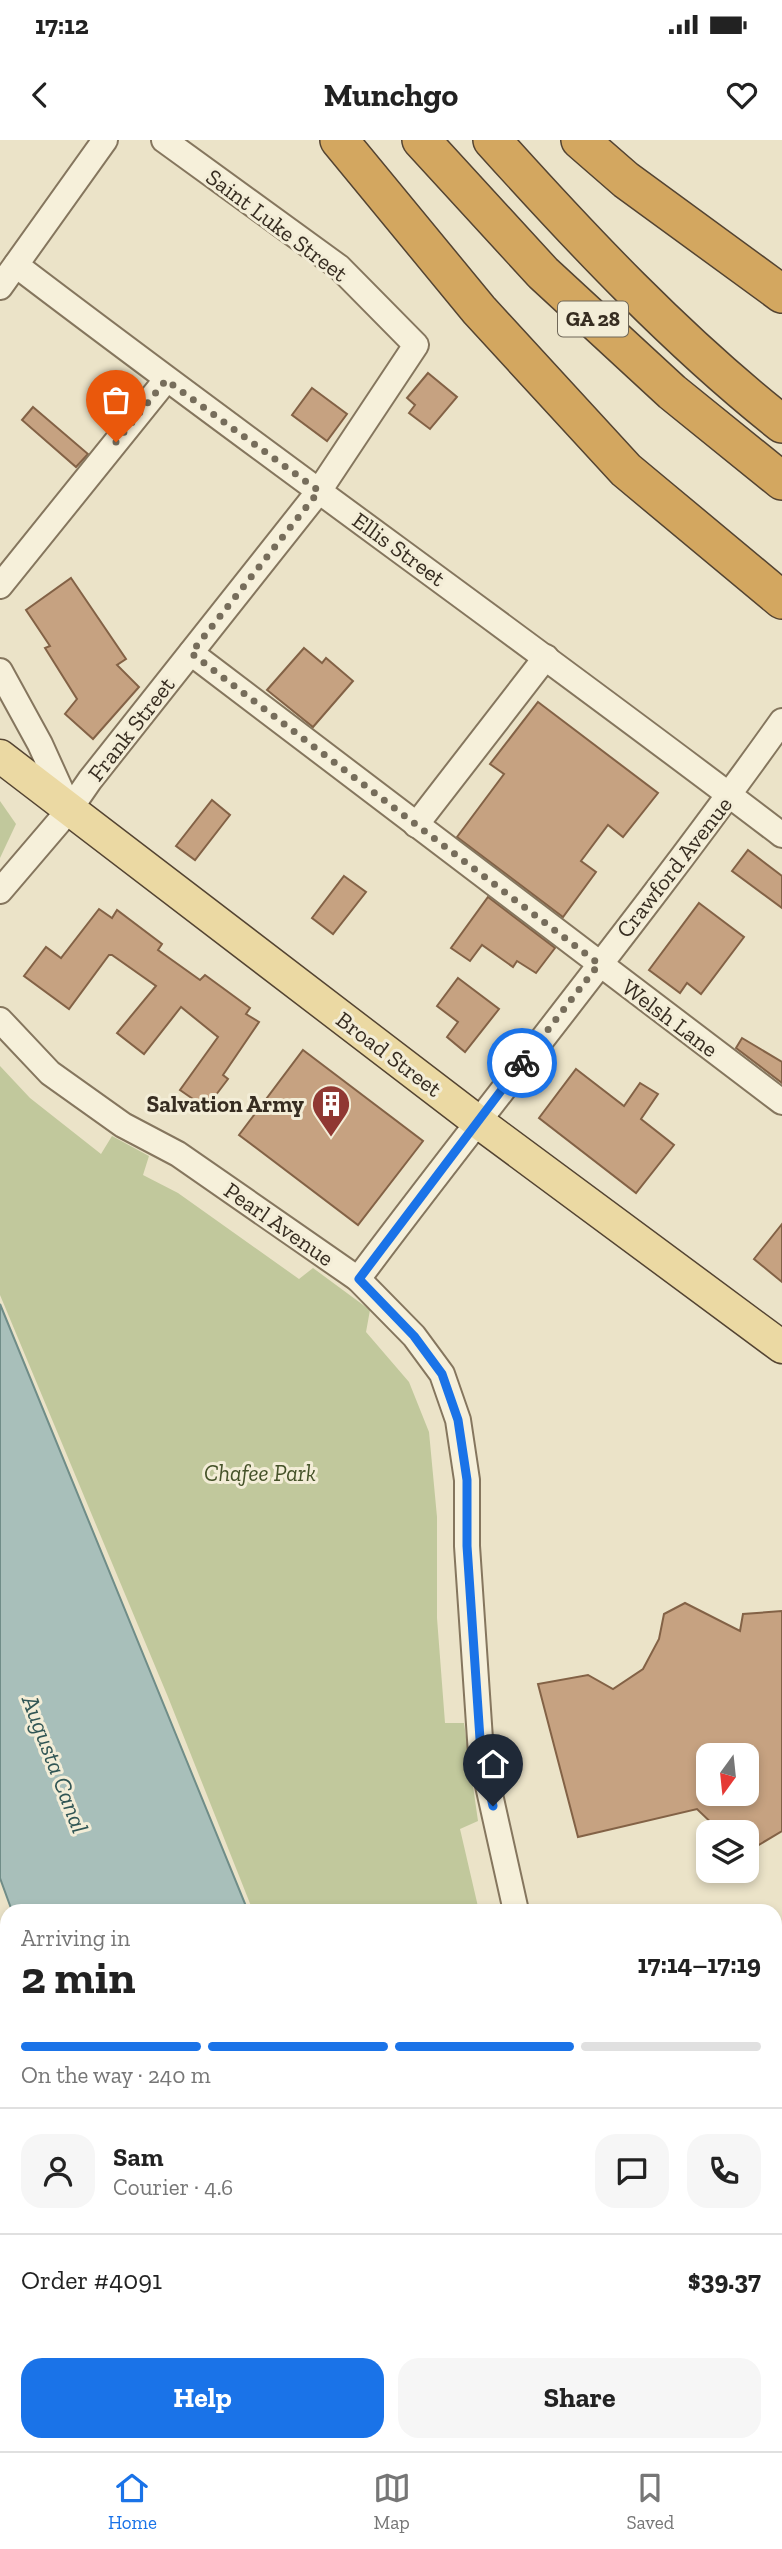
<!DOCTYPE html>
<html lang="en">
<head>
<meta charset="utf-8">
<style>
	:root { --surface:#fff; --page:#f6f6f6; --text:#222; --muted:#767676; --line:#e0e0e0; --accent:#1a73e8 }
	body { margin:0; font-family:"Zilla Slab",serif; background:var(--page); color:var(--text); height:100vh; display:flex; flex-direction:column; font-size:26px; white-space:nowrap }
	* { box-sizing:border-box; margin:0 }
	p { font-size:23px; color:var(--muted) }
	.icon { flex:none; width:38px; height:38px; fill:none; stroke:currentColor; stroke-width:2; stroke-linecap:round; stroke-linejoin:round }
	.map { position:relative; flex:1; overflow:hidden }
	.details { position:absolute; left:0px; top:1764px; width:782px; height:548px; display:flex; flex-direction:column; background:var(--surface); border-radius:21px 21px 0 0; box-shadow:0 4px 10px #0003 }
	.details>* { flex:none }
	.needle { width:46px; rotate:195deg }
	.buttons { position:absolute; left:696px; top:1603px; display:grid; gap:14px }
	.buttons a { display:grid; place-items:center; width:63px; height:63px; border-radius:14px; background:var(--surface); box-shadow:0 4px 10px #0003; font-size:35px }
	.pin { position:absolute; display:grid; place-items:center; width:60px; height:60px; color:#fff; margin:-72px -30px; border-radius:50% 50% 50% 0; rotate:-45deg; box-shadow:0 0 7px #0007 }
	.pin .icon { rotate:45deg }
	.courier { position:absolute; display:grid; place-items:center; width:70px; height:70px; margin:-35px; border:5px solid #1a73e8; border-radius:50%; background:#fff; color:#222; box-shadow:0 2px 9px #0007 }
	.overview em { font-style:normal; font-weight:700 }
	.overview div { display:flex; flex-direction:column-reverse }
	.overview { display:flex; align-items:center; justify-content:space-between; height:119px; padding:0 21px }
	h1 { font-size:46px; font-weight:700; line-height:52px }
	.bar { display:grid; grid-template-columns:repeat(4,1fr); gap:10px 7px; align-content:center; height:84px; padding:0 21px }
	.bar i { height:9px; border-radius:5px; background:var(--line) }
	.bar .current { background:var(--accent) }
	.bar p { grid-column:span 4 }
	.line { display:flex; align-items:center; gap:18px; padding:0 21px; border-top:2px solid var(--line) }
	.line div { flex:1 }
	.round { display:grid; place-items:center; flex:none; width:74px; height:74px; border-radius:21px; background:var(--page) }
	.cta { display:flex; gap:14px; margin-top:auto; padding:14px 21px }
	.cta a { flex:1; height:80px; border-radius:21px; background:var(--accent); color:#fff; font-size:28px; font-weight:700; line-height:80px; text-align:center }
	.cta a+a { background:var(--page); color:var(--text) }
	.status { display:flex; justify-content:space-between; align-items:center; height:49px; padding:0 35px; background:var(--surface); direction:ltr }
	.status svg { height:19px; fill:currentColor }
	header { display:flex; justify-content:space-between; align-items:center; height:91px; padding:0 21px; background:var(--surface); font-size:32px; font-weight:700 }
	.dock { display:flex; justify-content:space-around; align-items:center; height:98px; border-top:2px solid var(--line); background:var(--surface); font-size:19px; color:var(--muted) }
	.dock a { display:grid; justify-items:center; gap:4px }
	.dock .current { color:var(--accent) }
	.map>svg:first-child { display:block }
	.green { fill:#c1c89c }
	.water { fill:#a8bfba; stroke:#708d88; stroke-width:2 }
	.building { fill:#c6a281; stroke:#836246; stroke-width:2; fill-rule:evenodd }
	.lines { fill:none; stroke-linecap:round; stroke-linejoin:round }
	.minor-casing { stroke:#85765e; stroke-width:28 }
	.major-casing { stroke:#544432; stroke-width:35 }
	.highway-casing { stroke:#544432; stroke-width:40 }
	.minor { stroke:#f6f0da; stroke-width:24 }
	.major { stroke:#ebd9a3; stroke-width:32 }
	.highway { stroke:#d3a760; stroke-width:37 }
	.rail-casing { stroke:#372d21; stroke-width:8 }
	.rail { stroke:#f3edd7; stroke-width:5; stroke-dasharray:16; stroke-linecap:butt }
	.done { stroke:#766d5b; stroke-width:7; stroke-dasharray:0 12.6 }
	.route { stroke:#1a73e8; stroke-width:9 }
	.labels { text-anchor:middle; stroke-width:6; stroke-linejoin:round; paint-order:stroke }
	.shield { fill:#f3edd7; stroke:#6f6758; stroke-width:2 }
	.shield-label { font-size:21px; font-weight:bold; fill:#372d21 }
	.street-label { font-size:23px; fill:#372d21; stroke:#f3edd7 }
	.poi-label { font-size:23px; font-weight:bold; fill:#372d21; stroke:#f3edd7; text-anchor:end }
	.park-label { font-size:23px; font-style:italic; fill:#455229; stroke:#f3edd7 }
	.water-label { font-size:24px; font-style:italic; fill:#315655; stroke:#f3edd7 }
</style>
</head>
<body>
<div class="status"><b>17:12</b><svg viewBox="0 0 49 12"><path d="M0 12V9h3v3zM5 12V6h3v6zM10 12V3h3v9zM15 12V0h3v12zM26 1h20v11H26zM47 4h2v5h-2z"/></svg></div>
<header><svg class="icon" aria-label="back" viewBox="0 0 24 24"><path d="M15 5l-7 7 7 7"/></svg>Munchgo<svg class="icon" aria-label="heart" viewBox="0 0 24 24"><path d="M12 20l-8-8c-3-5 5-10 8-4 3-6 11-1 8 4z"/></svg></header>
<div class="map">
<svg width="782" height="2311" viewBox="0 0 782 2311">
	<rect width="100%" height="100%" fill="#ebe3c8"/>
	<g class="green">
		<path d="M0,661L16,684L0,718Z"/>
		<path d="M0,926L30,958L101,1014L112,996L149,1016L143,1035L178,1053L299,1139L313,1128L370,1170L366,1192L409,1242L429,1292L437,1377V1478L445,1583H464L478,1681L460,1689L479,1771H253L168,1557L0,1155Z"/>
	</g>
	<g class="water">
		<path d="M0,1164L248,1771H12L0,1738Z"/>
		<path d="M7,2087V2138L0,2141V2090Z"/>
		<path d="M226,2305H389V2311H222Z"/>
	</g>
	<g class="building">
		<path d="M428,233L457,257L430,289L409,273L415,265L407,258Z"/>
		<path d="M312,248L347,274L327,301L292,275Z"/>
		<path d="M33,267L88,314L76,327L22,280Z"/>
		<path d="M71,438L126,519L117,525L139,547L93,599L65,574L77,559L45,508L50,506L26,470Z"/>
		<path d="M304,508L322,523L326,518L353,541L313,587L267,550Z"/>
		<path d="M538,562L658,653L623,697L608,685L581,721L596,732L563,777L457,697L504,634L490,624Z"/>
		<path d="M212,660L230,675L195,720L176,706Z"/>
		<path d="M748,710L782,736V768L732,731Z"/>
		<path d="M344,736L366,752L333,794L312,778Z"/>
		<path d="M488,757L555,808L536,833L517,821L513,827L482,805L470,821L451,808Z"/>
		<path d="M699,763L744,797L701,854L687,843L680,853L649,830Z"/>
		<path d="M99,769L112,778L117,770L162,804L158,810L200,840L205,835L250,868L246,874L259,882L223,935L228,939L206,968L180,950L218,897L181,867L144,914L117,893L156,846L112,815H109L69,869L24,836L46,807L61,818Z"/>
		<path d="M458,838L499,869L465,912L447,897L458,882L437,866Z"/>
		<path d="M742,898L782,922V943L736,908Z"/>
		<path d="M303,910L423,1001L358,1085L239,995Z"/>
		<path d="M576,929L624,966L640,943L658,954L641,979L674,1005L636,1053L539,978Z"/>
		<path d="M782,1084V1142L754,1119Z"/>
		<path d="M685,1463L740,1491L743,1474L782,1471V1691L747,1712V1692H721L697,1669L578,1697L538,1544L588,1535L613,1549L643,1529L659,1499L664,1474ZM709,1615H747V1654H709Z"/>
	</g>
	<g class="lines">
		<g class="minor-casing">
			<g id="minor">
				<path d="M16,125C269,318 529,502 782,695"/>
				<path d="M0,147L105,0"/>
				<path d="M0,446L166,240"/>
				<path d="M191,513L782,962"/>
				<path d="M0,531L40,604L69,668"/>
				<path d="M416,685L546,517"/>
				<path d="M0,751L70,669L90,640L319,351L416,205L339,127L164,0"/>
				<path d="M0,880L50,933L123,985L178,1014L358,1139L414,1196L442,1234L458,1280L467,1340V1406L481,1614L516,1771"/>
				<path d="M358,1139C498,952 647,771 782,581"/>
				<path d="M775,1988L782,1997"/>
				<path d="M0,1999L7,2017"/>
				<path d="M775,2224L782,2229"/>
				<path d="M57,2305H59"/>
				<path d="M99,2305L100,2311"/>
			</g>
		</g>
		<g class="major-casing">
			<path id="major" d="M0,616L477,981L782,1207"/>
		</g>
		<g class="highway-casing">
			<g id="highway">
				<path d="M339,0L479,170L626,330L782,460"/>
				<path d="M421,0L543,133L672,252L782,341"/>
				<path d="M492,0C582,100 676,200 782,284"/>
				<path d="M580,0L626,40L782,154"/>
			</g>
		</g>
		<use href="#minor" class="minor"/>
		<use href="#major" class="major"/>
		<use href="#highway" class="highway"/>
		<g class="rail-casing">
			<g id="rail">
				<path d="M0,1855L7,1870"/>
				<path d="M147,2305L148,2311"/>
			</g>
		</g>
		<use href="#rail" class="rail"/>
	</g>
	<g class="lines">
		<path class="done" d="M116,302L166,240L319,351L191,513L599,824L522,923"/>
		<path class="route" d="M493,1666L481,1614L467,1406V1340L458,1280L442,1234L414,1196L359,1139L522,923"/>
	</g>
	<defs>
		<g id="building-pin" transform="scale(2.0125)"><path d="M0 17L-7.5 6A9.5 9.5 0 1 1 7.5 6Z" fill="#903833" stroke="#f3edd7"/><path d="M-4-6H4V6H1V3H-1V6H-4ZM-2.5-4.3h1.7v1.8h-1.7ZM.8-4.3h1.7v1.8H.8ZM-2.5-1h1.7V.8h-1.7ZM.8-1h1.7V.8H.8Z" fill="#fff"/></g>
	</defs>
	<g fill-rule="evenodd">
		<use href="#building-pin" x="331" y="964"/>
	</g>
	<g class="labels">
		<rect class="shield" x="558" y="161.5" width="70" height="35" rx="5"/>
		<g class="shield-label">
			<text x="593" y="186">GA 28</text>
		</g>
		<g class="street-label">
			<text transform="translate(277 85) rotate(37)" y="8">Saint Luke Street</text>
			<text transform="translate(399 409) rotate(36)" y="8">Ellis Street</text>
			<text transform="translate(131 589) rotate(-52)" y="8">Frank Street</text>
			<text transform="translate(674 727) rotate(-52)" y="8">Crawford Avenue</text>
			<text transform="translate(670 878) rotate(37)" y="8">Welsh Lane</text>
			<text transform="translate(389 914) rotate(37)" y="8">Broad Street</text>
			<text transform="translate(279 1084) rotate(35)" y="8">Pearl Avenue</text>
		</g>
		<g class="poi-label">
			<text x="304" y="972">Salvation Army</text>
		</g>
		<g class="park-label">
			<text x="260" y="1341">Chafee Park</text>
		</g>
		<g class="water-label">
			<text transform="translate(55 1624) rotate(69)" y="8">Augusta Canal</text>
		</g>
	</g>
</svg>
<div class="buttons">
<a><svg class="needle" viewBox="-14 -14 28 28"><path d="M0-13l5 13h-10z" fill="#e53935"/><path d="M0 13l5-13h-10z" fill="#767676"/></svg></a>
<a><svg class="icon" aria-label="layers" viewBox="0 0 24 24"><path d="M12 4l9 5-9 5-9-5zM3 14l9 5 9-5"/></svg></a>
</div>
<div class="pin" style="left:116px;top:302px;background:#ea580c"><svg class="icon" aria-label="bag" viewBox="0 0 24 24"><path d="M5 8h14l-1 12H6zM9 8a3 3 0 0 1 6 0"/></svg></div>
<div class="pin" style="left:493px;top:1666px;background:#1f2937"><svg class="icon" aria-label="home" viewBox="0 0 24 24"><path d="M3 11l9-7 9 7M6 9v11h12V9"/></svg></div>
<div class="courier" style="left:522px;top:923px"><svg class="icon" aria-label="bike" viewBox="0 0 24 24"><circle cx="6" cy="16" r="4"/><circle cx="18" cy="16" r="4"/><path d="M6 16l4-8h5l3 8M10 8l3 8H6M13 5h3"/></svg></div>
<section class="details">
<div class="overview"><div><h1>2 min</h1><p>Arriving in</p></div><em>17:14–17:19</em></div>
<div class="bar"><i class="current"></i><i class="current"></i><i class="current"></i><i></i><p>On the way · 240 m</p></div>
<div class="line" style="height:126px"><a class="round"><svg class="icon" aria-label="person" viewBox="0 0 24 24"><circle cx="12" cy="8" r="4"/><path d="M4 21q1-7 8-7t8 7"/></svg></a><div><b>Sam</b><p>Courier · 4.6</p></div><a class="round"><svg class="icon" aria-label="chat" viewBox="0 0 24 24"><path d="M4 5h16v11H9l-5 4z"/></svg></a><a class="round"><svg class="icon" aria-label="phone" viewBox="0 0 24 24"><path d="M5 4h4l2 5-3 2q2 4 5 5l2-3 5 2v4C11 20 4 13 5 4z"/></svg></a></div>
<div class="line" style="height:91px"><div>Order #4091</div><b>$39.37</b></div>
<div class="cta"><a>Help</a><a>Share</a></div>
</section>
</div>
<nav class="dock">
<a class="current"><svg class="icon" aria-label="home" viewBox="0 0 24 24"><path d="M3 11l9-7 9 7M6 9v11h12V9"/></svg>Home</a>
<a><svg class="icon" aria-label="map" viewBox="0 0 24 24"><path d="M3 6l6-2 6 2 6-2v14l-6 2-6-2-6 2zM9 4v14M15 6v14"/></svg>Map</a>
<a><svg class="icon" aria-label="saved" viewBox="0 0 24 24"><path d="M7 4h10v16l-5-4-5 4z"/></svg>Saved</a>
</nav>
</body>
</html>
